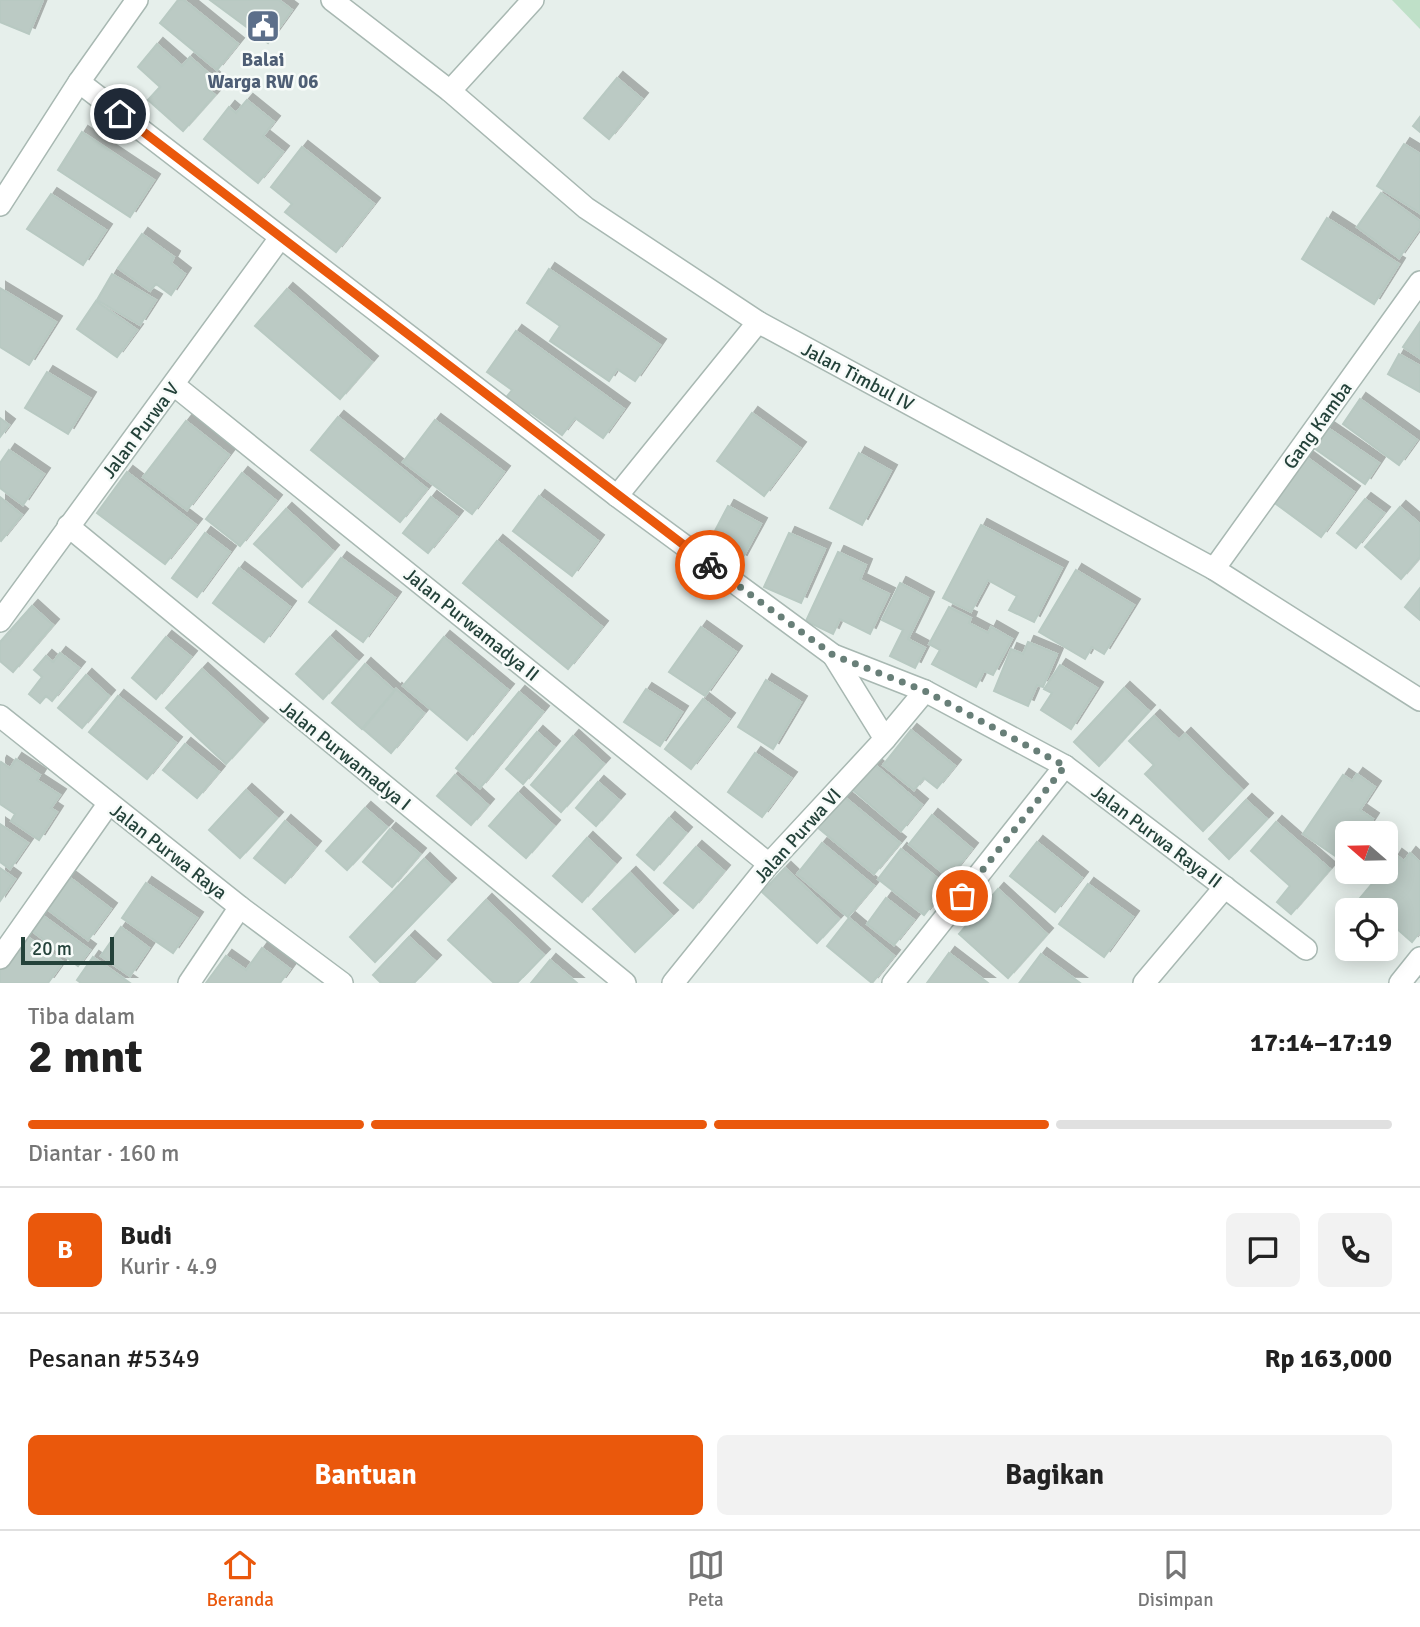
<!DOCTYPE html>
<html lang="id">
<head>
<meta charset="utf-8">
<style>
	:root { --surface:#fff; --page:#f2f2f2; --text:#222; --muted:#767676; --line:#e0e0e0; --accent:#ea580c }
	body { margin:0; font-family:Signika,sans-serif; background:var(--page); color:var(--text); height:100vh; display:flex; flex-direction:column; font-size:26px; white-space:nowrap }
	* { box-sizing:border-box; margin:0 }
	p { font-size:23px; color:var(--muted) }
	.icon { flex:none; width:38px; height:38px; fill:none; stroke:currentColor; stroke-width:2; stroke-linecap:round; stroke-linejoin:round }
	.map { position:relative; height:983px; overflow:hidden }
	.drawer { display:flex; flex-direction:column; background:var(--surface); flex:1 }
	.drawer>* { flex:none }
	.needle { width:46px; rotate:290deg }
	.fabs { position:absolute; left:1335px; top:821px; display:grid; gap:14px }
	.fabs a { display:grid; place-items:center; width:63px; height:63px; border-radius:10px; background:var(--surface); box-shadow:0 4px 18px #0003; font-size:35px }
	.scale { position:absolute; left:21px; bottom:18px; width:93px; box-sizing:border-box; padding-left:7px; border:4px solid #24423a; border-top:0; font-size:19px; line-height:24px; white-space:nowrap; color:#24423a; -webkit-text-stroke:5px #f7fbf9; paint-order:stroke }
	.pin { position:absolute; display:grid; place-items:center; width:60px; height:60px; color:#fff; margin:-30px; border:4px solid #fff; border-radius:50%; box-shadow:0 2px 7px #0007 }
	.courier { position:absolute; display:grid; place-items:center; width:70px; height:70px; margin:-35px; border:5px solid #ea580c; border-radius:50%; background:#fff; color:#222; box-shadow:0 2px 9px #0007 }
	.head em { font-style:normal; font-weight:800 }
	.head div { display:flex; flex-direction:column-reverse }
	.head { display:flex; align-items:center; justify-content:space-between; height:119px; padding:0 28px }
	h1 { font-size:46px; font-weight:800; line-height:52px }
	.bar { display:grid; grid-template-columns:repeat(4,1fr); gap:10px 7px; align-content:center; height:84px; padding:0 28px }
	.bar i { height:9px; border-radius:5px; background:var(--line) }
	.bar .on { background:var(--accent) }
	.bar p { grid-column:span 4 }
	.line { display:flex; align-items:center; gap:18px; padding:0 28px; border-top:2px solid var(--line) }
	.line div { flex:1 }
	.round { display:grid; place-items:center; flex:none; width:74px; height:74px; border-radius:10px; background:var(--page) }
	.action { display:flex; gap:14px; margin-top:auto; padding:14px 28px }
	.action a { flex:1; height:80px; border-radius:10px; background:var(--accent); color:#fff; font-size:28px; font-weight:800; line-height:80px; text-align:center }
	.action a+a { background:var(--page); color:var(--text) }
	.tab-bar { display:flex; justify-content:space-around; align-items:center; height:98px; border-top:2px solid var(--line); background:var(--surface); font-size:19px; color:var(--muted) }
	.tab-bar a { display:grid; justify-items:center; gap:4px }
	.tab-bar .on { color:var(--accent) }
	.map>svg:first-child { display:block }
	.green { fill:#bfe0c8 }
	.building { fill:#bbcac4; stroke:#b8c9c2; stroke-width:2; filter:url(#shadow) }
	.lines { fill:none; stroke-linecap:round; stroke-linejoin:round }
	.minor-casing { stroke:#a8b8b2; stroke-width:24 }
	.minor { stroke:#fff; stroke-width:21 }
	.done { stroke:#687f78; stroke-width:7; stroke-dasharray:0 12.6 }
	.route { stroke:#ea580c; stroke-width:9 }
	.labels { text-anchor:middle; stroke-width:5; stroke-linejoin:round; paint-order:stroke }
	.service-label { font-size:19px; font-weight:bold; fill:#4e5e75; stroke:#f7fbf9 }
	.street-label { font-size:19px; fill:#24423a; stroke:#f7fbf9 }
</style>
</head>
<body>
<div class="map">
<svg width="1420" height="983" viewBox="0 0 1420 983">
	<defs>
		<filter id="shadow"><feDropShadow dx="6" dy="-6" stdDeviation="0" flood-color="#0004"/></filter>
	</defs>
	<rect width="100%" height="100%" fill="#e6efeb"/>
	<path class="green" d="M1392,0H1420V29Z"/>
	<g class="building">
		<path d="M0,0H43L29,34L0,22Z"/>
		<path d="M178,0H184L238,44L217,70L160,23Z"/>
		<path d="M210,0H279L292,10L268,43Z"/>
		<path d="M157,44L182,66L190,57L214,78L206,87L215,95L183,131L148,100L160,87L138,67Z"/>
		<path d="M617,78L642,99L609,139L584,118Z"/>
		<path d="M247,100L274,122L263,136L283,152L258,183L204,139L229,107L236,113Z"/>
		<path d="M1420,117V132L1413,126Z"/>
		<path d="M82,132L154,180L130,217L58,170Z"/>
		<path d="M1404,144L1420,154V213L1377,186Z"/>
		<path d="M302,147L374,204L336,252L285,212L292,204L271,187Z"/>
		<path d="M1381,193L1420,221V228L1399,258L1357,227Z"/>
		<path d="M51,194L106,230L83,265L27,229Z"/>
		<path d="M1327,218L1399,264L1374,304L1302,259Z"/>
		<path d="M142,234L174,257L171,263L185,274L171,295L156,284L150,291L118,268Z"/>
		<path d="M549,269L660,345L635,381L617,369L609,381L550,341L560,326L527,303Z"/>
		<path d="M112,274L156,300L140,325L97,300Z"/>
		<path d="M0,288L56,322L29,365L0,347Z"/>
		<path d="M287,289L372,362L340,399L255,326Z"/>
		<path d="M96,301L137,330L117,357L77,329Z"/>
		<path d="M1420,322V358L1403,347Z"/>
		<path d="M516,331L624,409L603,438L575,418L562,435L530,412L526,416L504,400L512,390L487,372Z"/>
		<path d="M1399,354L1420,366V392L1388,374Z"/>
		<path d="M47,372L90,398L68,434L25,408Z"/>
		<path d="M1360,399L1417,440L1399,465L1343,424Z"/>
		<path d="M752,413L800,448L764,496L717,461Z"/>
		<path d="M338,417L427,489L400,522L311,450Z"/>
		<path d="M0,418L9,425L0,437Z"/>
		<path d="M435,420L504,472L472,514L403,462Z"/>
		<path d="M186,421L229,455L187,510L143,477Z"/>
		<path d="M1328,428L1379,463L1365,484L1314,448Z"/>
		<path d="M9,450L44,474L23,505L0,488V463Z"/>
		<path d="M859,453L891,471L862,525L830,508Z"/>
		<path d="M1305,456L1354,492L1321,537L1272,501Z"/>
		<path d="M127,472L196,525L165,564L97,513Z"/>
		<path d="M242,473L276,501L240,546L206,519Z"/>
		<path d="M539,496L598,541L572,576L513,531Z"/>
		<path d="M0,497L22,515L1,541L0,540Z"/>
		<path d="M431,497L457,517L428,553L403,533Z"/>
		<path d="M1365,499L1384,513L1356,548L1337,533Z"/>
		<path d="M728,506L761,524L741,561L708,544Z"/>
		<path d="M1400,507L1420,524V557L1401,579L1365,547Z"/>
		<path d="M286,509L333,551L302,587L254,544Z"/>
		<path d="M981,525L1062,568L1034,622L1009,610L1017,596L988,580L971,612L943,598Z"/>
		<path d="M205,533L230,552L197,597L172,578Z"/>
		<path d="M789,533L825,549L801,603L764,587Z"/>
		<path d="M497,541L602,627L568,669L463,583Z"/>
		<path d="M838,552L866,565L860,580L889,594L870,634L840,619L833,634L806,621Z"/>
		<path d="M341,558L395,598L363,642L309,602Z"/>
		<path d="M239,568L290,607L264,642L213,603Z"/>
		<path d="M1076,570L1134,605L1104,654L1092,647L1085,659L1039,632Z"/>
		<path d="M900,583L928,598L908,639L925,648L915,668L890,656L903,630L882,620Z"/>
		<path d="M1420,588V620L1405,607Z"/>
		<path d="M32,606L53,625L13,672L0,661V642Z"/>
		<path d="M949,607L971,618L969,623L988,633L991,627L1012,639L993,675L984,671L976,687L932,664L940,650L929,644Z"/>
		<path d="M701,627L736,652L705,696L669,672Z"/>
		<path d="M166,637L191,657L156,699L132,678Z"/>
		<path d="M330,637L357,661L323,699L296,674Z"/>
		<path d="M444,637L508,690L467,740L403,686Z"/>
		<path d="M1028,642L1057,654L1043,687L1037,685L1028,706L994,691L1011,649L1023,654Z"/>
		<path d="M60,653L79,668L52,701L46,696L40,703L29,694L42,677L34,670L46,656L53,662Z"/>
		<path d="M365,664L395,691L362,729L332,703Z"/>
		<path d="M1060,665L1097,688L1071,729L1041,710L1052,693L1044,689Z"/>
		<path d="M202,669L262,724L226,764L166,708Z"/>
		<path d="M86,675L109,696L82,728L58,708Z"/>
		<path d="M766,680L801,702L773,749L738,727Z"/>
		<path d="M1124,688L1149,711L1099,766L1074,742Z"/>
		<path d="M396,689L424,713L391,753L363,729Z"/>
		<path d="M646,689L682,712L660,746L624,722Z"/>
		<path d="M519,692L543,712L480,788L456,768Z"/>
		<path d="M118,696L176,743L147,779L89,732Z"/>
		<path d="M703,699L729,719L691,769L665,749Z"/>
		<path d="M1154,716L1179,740L1185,734L1242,790L1203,831L1145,774L1154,765L1129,741Z"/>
		<path d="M911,730L955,766L937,788L924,778L914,790L883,765Z"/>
		<path d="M537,732L554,747L523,784L506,769Z"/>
		<path d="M573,736L604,764L561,812L531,785Z"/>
		<path d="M185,744L219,772L197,798L163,770Z"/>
		<path d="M755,753L791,778L762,817L728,792Z"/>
		<path d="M16,759L40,775L37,780L60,795L51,808L57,812L39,840L11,821L15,814L0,804V764L1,762L10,768Z"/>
		<path d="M874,764L922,805L901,831L853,790Z"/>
		<path d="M1357,774L1375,787L1360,810L1373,819L1364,833H1348V857L1344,862L1303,834L1343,775L1352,781Z"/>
		<path d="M455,775L488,805L471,825L437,796Z"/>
		<path d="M598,782L619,800L596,826L576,808Z"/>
		<path d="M246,790L277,818L240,858L209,830Z"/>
		<path d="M518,793L554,826L526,858L489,826Z"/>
		<path d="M842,795L900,843L874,874L816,826Z"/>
		<path d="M1246,800L1267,819L1229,859L1209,839Z"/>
		<path d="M365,808L387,827L347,870L326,851Z"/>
		<path d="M932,815L972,849L949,878L909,844Z"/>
		<path d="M669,818L686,833L654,870L637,855Z"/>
		<path d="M285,821L315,847L285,883L254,858Z"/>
		<path d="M1276,822L1330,869L1291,914L1277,902L1290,886L1251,851Z"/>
		<path d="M0,824L28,843L10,869L0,862Z"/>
		<path d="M390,829L420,854L392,887L363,862Z"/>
		<path d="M587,838L615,864L582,902L553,876Z"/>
		<path d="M1037,842L1082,878L1055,912L1010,876Z"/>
		<path d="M822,843L874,886L848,917L797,874Z"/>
		<path d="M696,847L724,871L693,908L664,883Z"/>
		<path d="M901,849L947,886L924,915L878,879Z"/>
		<path d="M1410,853L1420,862V932L1412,942L1386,919V910H1350L1382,872H1386L1396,855L1404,861Z"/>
		<path d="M424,859L450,884L375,962L350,937Z"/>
		<path d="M0,868L15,879L0,901Z"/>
		<path d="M785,868L839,919L817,943L762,892Z"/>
		<path d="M630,873L672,916L635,952L593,909Z"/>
		<path d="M69,877L111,909L88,940L46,908Z"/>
		<path d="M146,883L197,918L173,953L122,918Z"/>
		<path d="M1088,884L1133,917L1104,957L1059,924Z"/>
		<path d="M998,889L1047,934L1008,978L959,934Z"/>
		<path d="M886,898L914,920L894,945L867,924Z"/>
		<path d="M486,900L544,955L517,983H494L448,940Z"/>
		<path d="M42,915L90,950L78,966L31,930Z"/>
		<path d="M849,918L894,956L872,983L827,946Z"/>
		<path d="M121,927L149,948L130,976L101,956Z"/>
		<path d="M22,933L63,962L48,983H0V964Z"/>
		<path d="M409,937L435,961L414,983H381L373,975Z"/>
		<path d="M262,948L290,969L280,983H206L226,956L246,970Z"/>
		<path d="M949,953L988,983H927Z"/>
		<path d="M1041,954L1080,983L1020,982Z"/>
		<path d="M93,957L130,983H81L77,980Z"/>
		<path d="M550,960L577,983H531Z"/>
	</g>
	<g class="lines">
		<g class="minor-casing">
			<g id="minor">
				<path d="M332,0L450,91L586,208L758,322L1214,569L1420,700"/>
				<path d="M79,82L617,496L833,655L925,691L1065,766L1306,949"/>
				<path d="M450,91L533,0"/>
				<path d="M0,205L79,82L137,0"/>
				<path d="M174,385L769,864"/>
				<path d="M617,496L758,322"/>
				<path d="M68,526L625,983"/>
				<path d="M1214,569L1420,282"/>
				<path d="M0,621L280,238"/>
				<path d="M833,655L885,739"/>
				<path d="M0,716L240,907L342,983"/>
				<path d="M0,958L109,803"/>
				<path d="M189,983L240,907"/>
				<path d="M673,983L769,864L885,739L925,691"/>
				<path d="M893,983L1065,766"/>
				<path d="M1144,983L1225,887"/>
				<path d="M1400,983L1420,958"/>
			</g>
		</g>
		<use href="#minor" class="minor"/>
	</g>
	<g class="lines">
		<path class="done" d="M710,565L833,655L925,691L1065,766L962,896"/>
		<path class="route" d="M120,114L710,565"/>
	</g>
	<defs>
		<g id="civic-square" transform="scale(1.75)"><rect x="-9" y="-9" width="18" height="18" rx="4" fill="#5c6f8a" stroke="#f7fbf9"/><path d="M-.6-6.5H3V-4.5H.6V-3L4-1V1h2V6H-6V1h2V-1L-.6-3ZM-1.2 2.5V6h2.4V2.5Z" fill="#fff"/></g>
	</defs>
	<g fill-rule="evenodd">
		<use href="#civic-square" x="263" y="26"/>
	</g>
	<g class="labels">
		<g class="service-label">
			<text x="263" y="66">Balai<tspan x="263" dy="22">Warga RW 06</tspan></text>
		</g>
		<g class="street-label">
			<text transform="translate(858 376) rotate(28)" y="7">Jalan Timbul IV</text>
			<text transform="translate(1317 425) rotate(-54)" y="7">Gang Kamba</text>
			<text transform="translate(140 430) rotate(-53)" y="7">Jalan Purwa V</text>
			<text transform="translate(472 624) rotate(39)" y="7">Jalan Purwamadya II</text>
			<text transform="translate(346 755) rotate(39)" y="7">Jalan Purwamadya I</text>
			<text transform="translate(797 835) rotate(-48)" y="7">Jalan Purwa VI</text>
			<text transform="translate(1157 836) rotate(37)" y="7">Jalan Purwa Raya II</text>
			<text transform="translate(169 851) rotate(38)" y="7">Jalan Purwa Raya</text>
		</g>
	</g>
</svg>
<div class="fabs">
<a><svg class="needle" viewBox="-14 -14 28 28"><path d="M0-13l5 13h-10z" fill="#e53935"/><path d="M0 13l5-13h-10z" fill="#767676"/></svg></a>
<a><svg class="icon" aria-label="locate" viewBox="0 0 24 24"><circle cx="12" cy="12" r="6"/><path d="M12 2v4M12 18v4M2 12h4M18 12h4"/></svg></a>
</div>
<div class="scale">20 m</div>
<div class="pin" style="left:962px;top:896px;background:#ea580c"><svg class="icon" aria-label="bag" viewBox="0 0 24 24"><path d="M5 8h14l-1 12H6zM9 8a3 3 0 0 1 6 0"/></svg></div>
<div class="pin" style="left:120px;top:114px;background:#1f2937"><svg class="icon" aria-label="home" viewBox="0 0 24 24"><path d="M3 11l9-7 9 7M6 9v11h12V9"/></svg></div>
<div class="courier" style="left:710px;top:565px"><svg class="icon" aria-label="bike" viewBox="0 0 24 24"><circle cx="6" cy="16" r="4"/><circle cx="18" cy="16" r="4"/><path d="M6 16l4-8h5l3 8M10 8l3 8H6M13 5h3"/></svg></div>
</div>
<section class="drawer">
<div class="head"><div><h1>2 mnt</h1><p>Tiba dalam</p></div><em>17:14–17:19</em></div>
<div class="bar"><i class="on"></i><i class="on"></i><i class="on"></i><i></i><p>Diantar · 160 m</p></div>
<div class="line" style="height:126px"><b class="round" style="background:var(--accent);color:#fff">B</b><div><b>Budi</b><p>Kurir · 4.9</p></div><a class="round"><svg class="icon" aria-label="chat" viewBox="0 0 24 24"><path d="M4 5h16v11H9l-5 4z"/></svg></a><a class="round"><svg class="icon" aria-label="phone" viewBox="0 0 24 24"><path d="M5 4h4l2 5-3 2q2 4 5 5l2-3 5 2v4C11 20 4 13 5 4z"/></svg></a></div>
<div class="line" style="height:91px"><div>Pesanan #5349</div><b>Rp 163,000</b></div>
<div class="action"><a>Bantuan</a><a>Bagikan</a></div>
</section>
<nav class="tab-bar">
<a class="on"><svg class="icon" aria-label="home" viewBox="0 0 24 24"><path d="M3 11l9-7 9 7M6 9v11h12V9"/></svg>Beranda</a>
<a><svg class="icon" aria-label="map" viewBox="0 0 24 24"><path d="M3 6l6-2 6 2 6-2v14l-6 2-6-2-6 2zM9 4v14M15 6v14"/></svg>Peta</a>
<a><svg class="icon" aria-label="saved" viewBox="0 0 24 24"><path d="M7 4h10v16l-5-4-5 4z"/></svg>Disimpan</a>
</nav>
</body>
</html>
